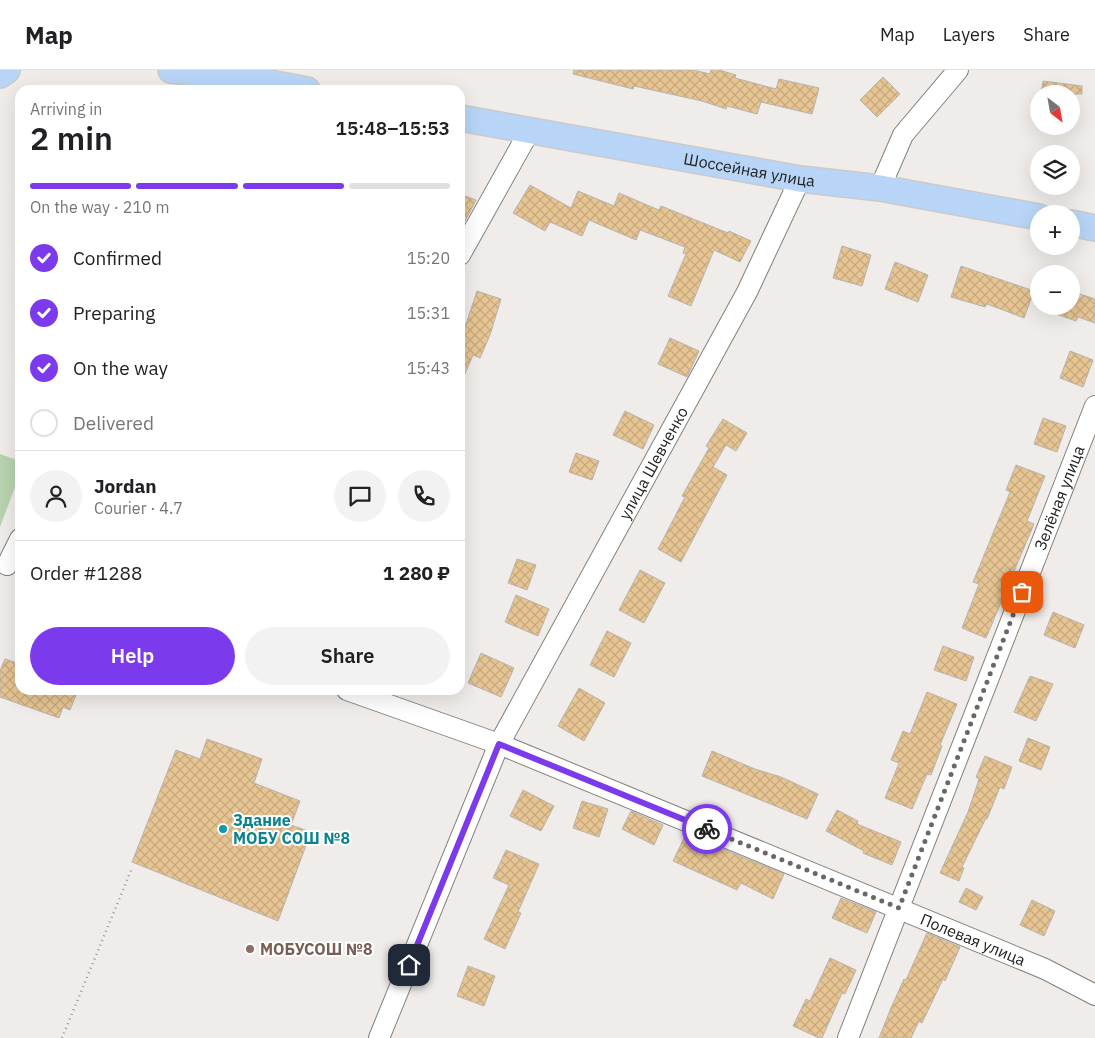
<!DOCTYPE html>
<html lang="en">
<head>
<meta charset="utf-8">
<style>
	:root { --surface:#fff; --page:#f2f2f2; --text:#202124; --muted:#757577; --line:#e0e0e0; --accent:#7c3aed }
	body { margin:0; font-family:"IBM Plex Sans",sans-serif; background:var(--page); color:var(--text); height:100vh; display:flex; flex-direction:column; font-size:19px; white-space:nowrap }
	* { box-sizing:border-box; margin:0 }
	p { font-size:16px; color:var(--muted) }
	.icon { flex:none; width:28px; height:28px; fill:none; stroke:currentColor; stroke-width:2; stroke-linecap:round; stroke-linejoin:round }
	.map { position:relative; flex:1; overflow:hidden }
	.side { position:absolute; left:15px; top:15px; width:450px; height:610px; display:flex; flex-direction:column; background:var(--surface); border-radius:15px; box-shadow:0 5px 20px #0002 }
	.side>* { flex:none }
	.needle { width:32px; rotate:149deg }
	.tools { position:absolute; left:1030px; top:15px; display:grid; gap:10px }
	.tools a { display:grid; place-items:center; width:50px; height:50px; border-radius:50%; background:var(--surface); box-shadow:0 5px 20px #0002; font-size:25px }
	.pin { position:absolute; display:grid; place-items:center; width:42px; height:42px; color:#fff; margin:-21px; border-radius:10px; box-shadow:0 2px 8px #0006 }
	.courier { position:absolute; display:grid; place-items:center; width:50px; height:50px; margin:-25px; border:4px solid #7c3aed; border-radius:50%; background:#fff; color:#222; box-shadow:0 1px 6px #0007 }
	.summary em { font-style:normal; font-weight:600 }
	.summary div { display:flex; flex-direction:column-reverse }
	.summary { display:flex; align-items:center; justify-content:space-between; height:85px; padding:0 15px }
	h1 { font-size:32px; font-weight:600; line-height:38px }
	.bar { display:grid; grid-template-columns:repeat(4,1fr); gap:8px 5px; align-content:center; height:60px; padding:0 15px }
	.bar i { height:6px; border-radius:4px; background:var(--line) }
	.bar .on { background:var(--accent) }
	.bar p { grid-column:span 4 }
	.line { display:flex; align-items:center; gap:12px; padding:0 15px; border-top:1px solid var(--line) }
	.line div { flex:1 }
	.round { display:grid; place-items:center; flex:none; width:52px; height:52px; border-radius:26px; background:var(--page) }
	ol { padding:0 15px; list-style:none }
	li { display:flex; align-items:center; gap:15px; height:55px }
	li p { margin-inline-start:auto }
	li .icon { padding:5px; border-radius:50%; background:var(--accent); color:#fff; stroke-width:4 }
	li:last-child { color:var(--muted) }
	li i { width:28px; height:28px; border:2px solid var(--line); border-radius:50% }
	.action { display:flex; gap:10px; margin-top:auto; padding:10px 15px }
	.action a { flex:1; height:58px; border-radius:30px; background:var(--accent); color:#fff; font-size:20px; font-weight:600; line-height:58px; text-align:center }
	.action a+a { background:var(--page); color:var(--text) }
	header { display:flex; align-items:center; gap:30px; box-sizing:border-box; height:70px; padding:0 25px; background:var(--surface); border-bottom:1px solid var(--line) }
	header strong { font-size:24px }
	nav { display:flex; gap:28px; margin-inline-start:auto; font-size:18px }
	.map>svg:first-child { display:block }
	.pitch { fill:#b8d3af }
	.building { fill:url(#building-cross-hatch); stroke:#b6b4b1 }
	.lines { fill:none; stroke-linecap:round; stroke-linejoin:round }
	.minor-casing { stroke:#83817e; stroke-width:22 }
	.major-casing { stroke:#cacac9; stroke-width:28 }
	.path { stroke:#9c9a98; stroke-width:2.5; stroke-dasharray:1 4; stroke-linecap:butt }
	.minor { stroke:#fff; stroke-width:20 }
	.major { stroke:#b8d5f7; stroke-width:25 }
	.done { stroke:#6a6866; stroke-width:5; stroke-dasharray:0 9 }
	.route { stroke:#7c3aed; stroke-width:6 }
	.culture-dot { fill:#0f9aa8; stroke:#fff; stroke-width:2 }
	.education-dot { fill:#8d6e63; stroke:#fff; stroke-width:2 }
	.labels { text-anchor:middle; stroke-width:4; stroke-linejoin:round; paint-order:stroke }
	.street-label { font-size:16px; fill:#222120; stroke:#fff }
	.culture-label { font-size:16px; font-weight:bold; fill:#0d838f; stroke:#fff; text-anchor:start }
	.education-label { font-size:16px; font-weight:bold; fill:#785e54; stroke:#fff; text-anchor:start }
</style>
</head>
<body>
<header>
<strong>Map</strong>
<nav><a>Map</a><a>Layers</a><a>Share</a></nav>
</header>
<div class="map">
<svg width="1095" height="968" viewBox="0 0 1095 968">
	<defs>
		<pattern id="building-cross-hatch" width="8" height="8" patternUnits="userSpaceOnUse" patternTransform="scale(1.25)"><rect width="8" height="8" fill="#e7c593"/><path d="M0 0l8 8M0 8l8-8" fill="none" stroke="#c6a97e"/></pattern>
	</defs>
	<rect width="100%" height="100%" fill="#efece9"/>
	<path class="pitch" d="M0,384L20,391V404L0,457Z"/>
	<g class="building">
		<path d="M574,0H694L710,4L711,0H719L736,5L735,8L776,19L779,9L819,18L812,44L761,32L757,44L727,36L726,39L702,31L634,16L633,19L573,4Z"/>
		<path d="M883,7L900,24L877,47L860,30Z"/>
		<path d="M1043,11L1082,16V24H1041Z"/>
		<path d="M530,115L571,138L578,121L614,136L619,123L659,140L661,136L728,163L729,161L751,171L740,192L714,180L691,236L668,226L686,184L683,183L685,177L640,160L636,170L589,150L582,166L550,152L545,161L513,143Z"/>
		<path d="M460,124L476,130L460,161Z"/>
		<path d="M842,176L871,185L862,216L833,208Z"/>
		<path d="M895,192L928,205L918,232L885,219Z"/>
		<path d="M961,196L1034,221L1024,248L987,234L985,237L951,227Z"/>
		<path d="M477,221L501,229L490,265L480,288L473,285L460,316V252L466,254Z"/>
		<path d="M1071,221L1095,229V253L1078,247L1076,251L1039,238V236H1071Z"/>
		<path d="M670,268L699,281L687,307L658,294Z"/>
		<path d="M1070,281L1093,290L1083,317L1060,308Z"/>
		<path d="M625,341L654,355L643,379L613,365Z"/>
		<path d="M1043,348L1066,356L1057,382L1034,374Z"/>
		<path d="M723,349L747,363L736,381L726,375L713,397L727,405L681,492L658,479L685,427L682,426L709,378L706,376Z"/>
		<path d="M576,383L599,391L592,410L569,402Z"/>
		<path d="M1016,395L1045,406L1027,451L1034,454L986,568L962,558L979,514L973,512L1010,422L1006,420Z"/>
		<path d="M517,489L536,495L527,520L508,513Z"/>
		<path d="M640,500L665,513L644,553L619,540Z"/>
		<path d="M516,525L549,539L538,566L505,552Z"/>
		<path d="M1053,542L1084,555L1075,578L1044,565Z"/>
		<path d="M607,561L631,573L614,607L590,595Z"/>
		<path d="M943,576L974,587L966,611L934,600Z"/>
		<path d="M481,583L514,598L501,627L468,613Z"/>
		<path d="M5,589L20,594V620H78L70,640L63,637L59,648L0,627V601Z"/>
		<path d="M1030,606L1053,614L1036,651L1014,642Z"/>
		<path d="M579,618L605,633L584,671L558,656Z"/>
		<path d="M927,622L957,634L940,675L942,676L931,705L927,704L912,739L885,728L899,693L891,690L903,661L910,664Z"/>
		<path d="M1028,668L1050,677L1041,700L1019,691Z"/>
		<path d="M207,669L262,689L254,713L300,731L291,755L311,762L278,851L132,792L176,680L200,689Z"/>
		<path d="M712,681L755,699L781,707L818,724L807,749L702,706Z"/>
		<path d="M985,686L1012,697L1004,719L1000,717L987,749L986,748L962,797L964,798L959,811L940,803L968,742L979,709L976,707Z"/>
		<path d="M523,720L554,736L541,761L510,746Z"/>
		<path d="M582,731L608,739L599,767L573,758Z"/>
		<path d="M837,740L858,751L857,754L901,772L892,795L863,783L864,781L826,761Z"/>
		<path d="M631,741L663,755L654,775L622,759Z"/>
		<path d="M686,764L784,804L773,829L741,813L737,820L673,791Z"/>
		<path d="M506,780L539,794L518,842L521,843L505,879L484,869L509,815L493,808Z"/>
		<path d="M966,818L983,827L976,840L959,832Z"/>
		<path d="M841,828L876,842L867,863L832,848Z"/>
		<path d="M1032,830L1055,841L1044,866L1020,855Z"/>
		<path d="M927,863L960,877L945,911L943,909L922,953L919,951L911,968H879L891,938L904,909L906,910Z"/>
		<path d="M830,888L856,900L845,924L842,923L822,968H819L793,956L806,929L810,931Z"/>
		<path d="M468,896L495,906L484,936L457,926Z"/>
	</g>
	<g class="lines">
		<g class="minor-casing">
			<g id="minor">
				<path d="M880,118L903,65L958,0"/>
				<path d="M460,185L530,60"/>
				<path d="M7,495L20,469"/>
				<path id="s1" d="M347,620L499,674L1045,899L1095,925"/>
				<path id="s2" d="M379,968L499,674L747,222L800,109"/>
				<path id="s3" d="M848,968L1095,336"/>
			</g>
		</g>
		<g class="major-casing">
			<g id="major">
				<path d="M171,0L248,9L307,20"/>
				<path d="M0,5L7,0"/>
				<path id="s4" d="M460,48L800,109L880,118L1039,147"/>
				<path d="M1071,153L1095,158"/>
			</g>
		</g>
		<path class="path" d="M62,968L132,798"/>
		<use href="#minor" class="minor"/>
		<use href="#major" class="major"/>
	</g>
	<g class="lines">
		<path class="done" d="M707,759L899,838L1022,522"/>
		<path class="route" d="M409,895L499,674L707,759"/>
	</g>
	<circle class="culture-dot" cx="223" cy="759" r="5"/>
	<circle class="education-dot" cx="250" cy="879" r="5"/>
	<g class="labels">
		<g class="street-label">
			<text dy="6" stroke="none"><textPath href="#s4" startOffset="294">Шоссейная улица</textPath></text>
			<text dy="6" stroke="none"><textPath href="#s2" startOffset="638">улица Шевченко</textPath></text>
			<text dy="6" stroke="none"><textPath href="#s3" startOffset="580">Зелёная улица</textPath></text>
			<text dy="6" stroke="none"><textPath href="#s1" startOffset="674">Полевая улица</textPath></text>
		</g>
		<g class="culture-label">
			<text x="233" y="756">Здание<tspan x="233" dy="18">МОБУ СОШ №8</tspan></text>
		</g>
		<g class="education-label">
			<text x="260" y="885">МОБУСОШ №8</text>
		</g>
	</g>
</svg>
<div class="tools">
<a><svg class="needle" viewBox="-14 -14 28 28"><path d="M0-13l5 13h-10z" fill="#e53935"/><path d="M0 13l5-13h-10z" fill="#757577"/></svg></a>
<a><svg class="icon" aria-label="layers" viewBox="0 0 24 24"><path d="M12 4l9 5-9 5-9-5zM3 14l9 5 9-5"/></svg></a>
<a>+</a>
<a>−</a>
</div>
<div class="pin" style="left:1022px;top:522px;background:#ea580c"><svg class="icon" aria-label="bag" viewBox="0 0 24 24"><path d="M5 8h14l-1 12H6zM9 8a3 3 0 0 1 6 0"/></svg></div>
<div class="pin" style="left:409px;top:895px;background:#1f2937"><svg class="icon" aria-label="home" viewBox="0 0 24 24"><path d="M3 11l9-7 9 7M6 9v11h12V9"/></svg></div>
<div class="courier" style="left:707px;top:759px"><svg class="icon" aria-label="bike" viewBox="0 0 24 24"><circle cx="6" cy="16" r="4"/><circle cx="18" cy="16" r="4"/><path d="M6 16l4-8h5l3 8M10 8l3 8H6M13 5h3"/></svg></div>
<section class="side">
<div class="summary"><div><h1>2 min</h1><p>Arriving in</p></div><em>15:48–15:53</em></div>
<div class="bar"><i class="on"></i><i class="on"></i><i class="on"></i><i></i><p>On the way · 210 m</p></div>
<ol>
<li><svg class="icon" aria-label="check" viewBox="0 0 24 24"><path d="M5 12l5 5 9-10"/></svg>Confirmed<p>15:20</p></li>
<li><svg class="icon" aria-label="check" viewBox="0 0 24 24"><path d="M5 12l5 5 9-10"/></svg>Preparing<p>15:31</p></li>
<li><svg class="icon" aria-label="check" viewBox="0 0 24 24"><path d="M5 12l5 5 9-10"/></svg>On the way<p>15:43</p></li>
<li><i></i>Delivered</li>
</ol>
<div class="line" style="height:90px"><a class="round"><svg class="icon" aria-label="person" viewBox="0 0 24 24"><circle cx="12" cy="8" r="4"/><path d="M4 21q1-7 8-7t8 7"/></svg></a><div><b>Jordan</b><p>Courier · 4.7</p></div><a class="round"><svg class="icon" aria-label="chat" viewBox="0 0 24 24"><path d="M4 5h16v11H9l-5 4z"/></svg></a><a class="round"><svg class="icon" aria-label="phone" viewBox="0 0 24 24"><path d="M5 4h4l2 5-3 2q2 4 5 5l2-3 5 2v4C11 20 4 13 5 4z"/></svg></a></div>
<div class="line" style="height:65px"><div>Order #1288</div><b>1 280 ₽</b></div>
<div class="action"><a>Help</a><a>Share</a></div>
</section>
</div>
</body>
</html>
